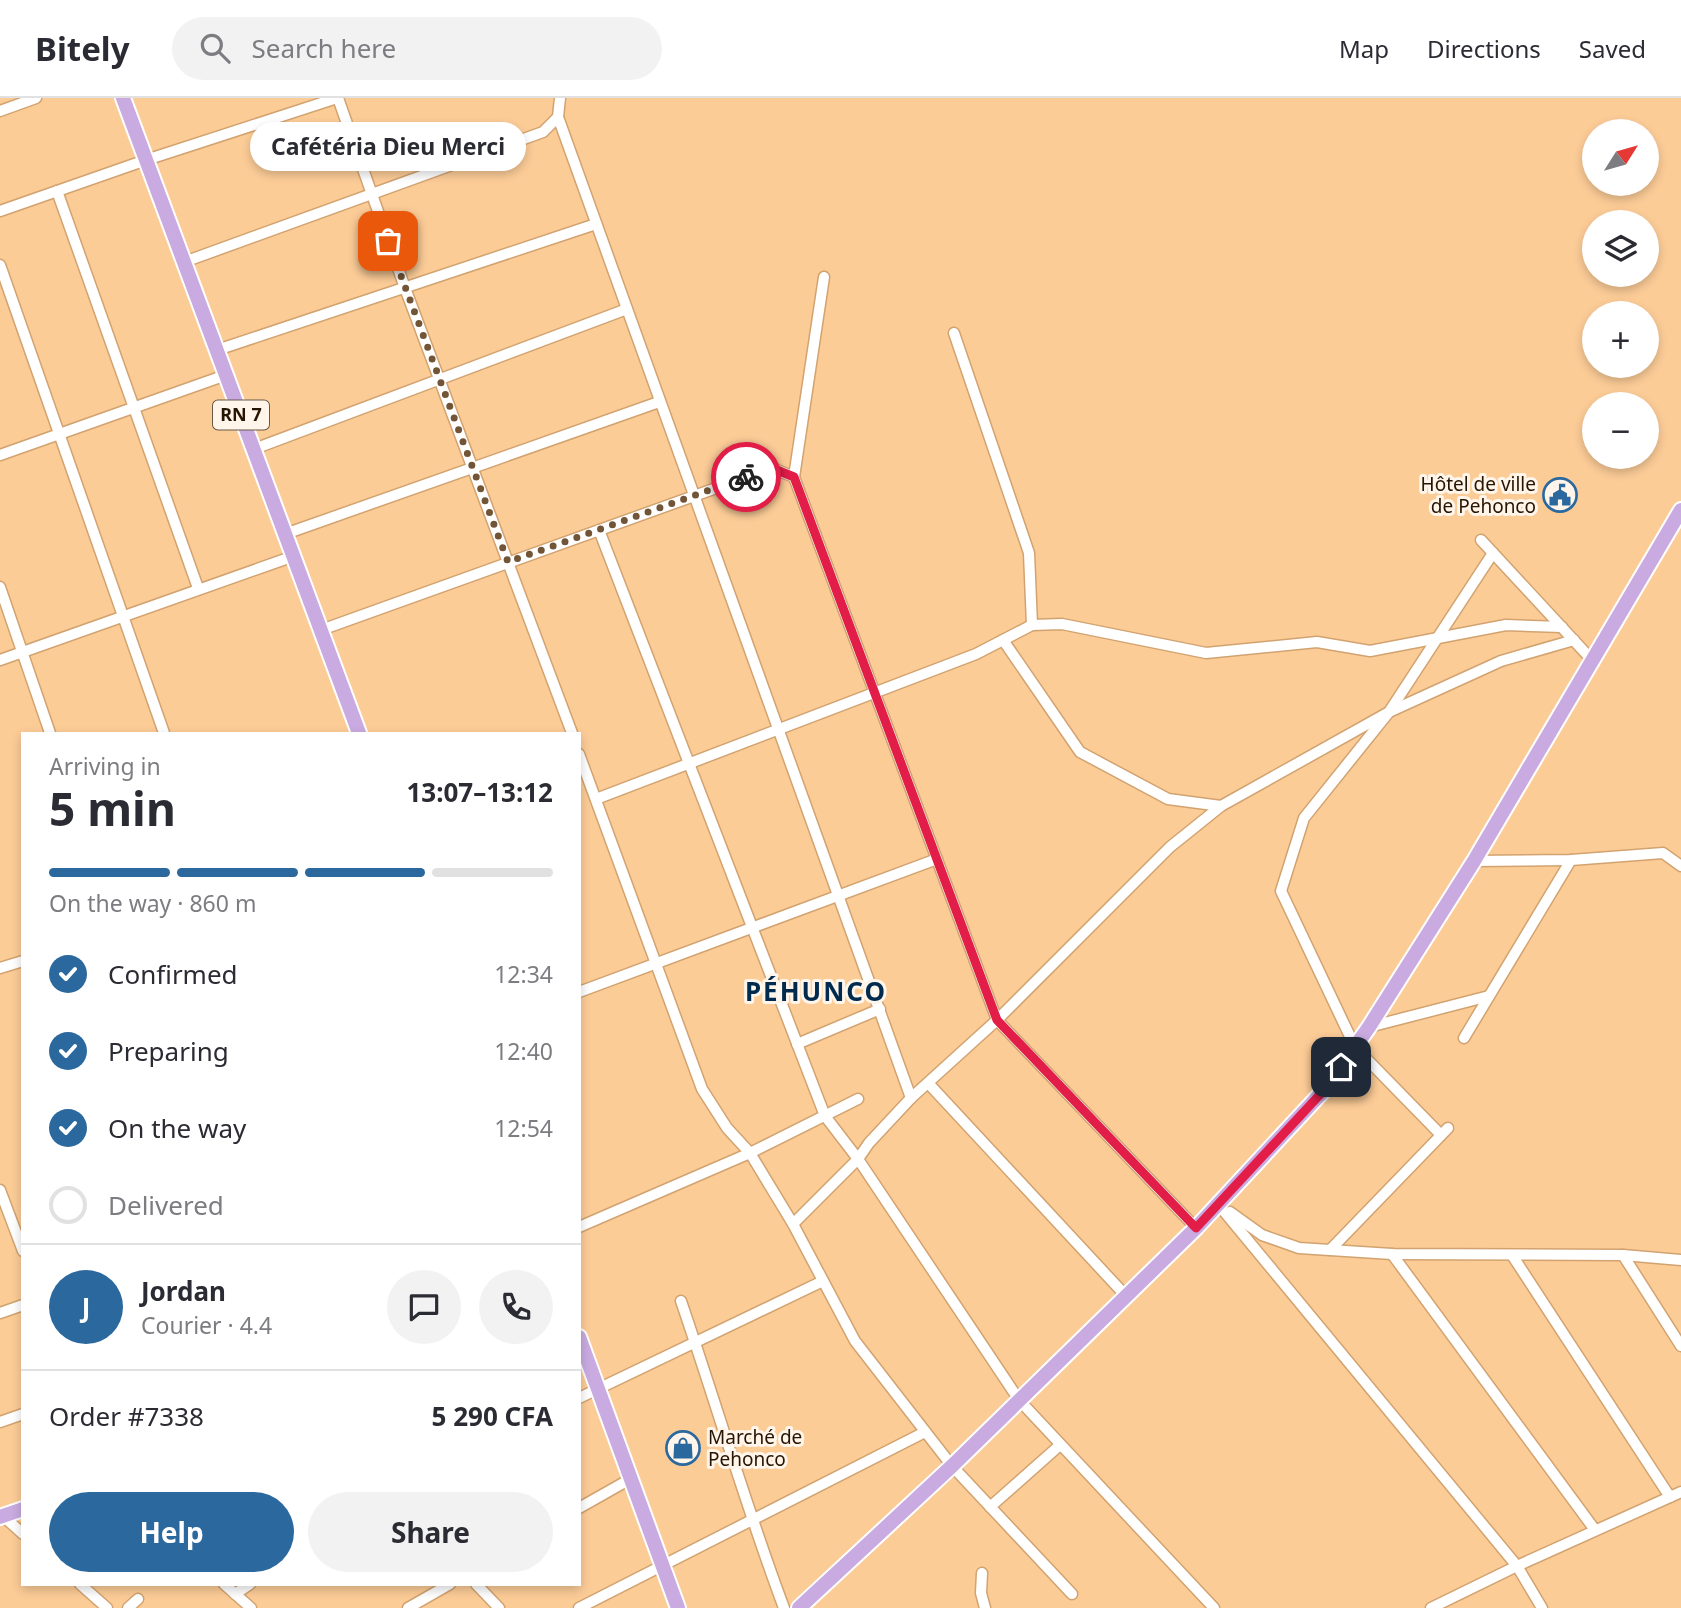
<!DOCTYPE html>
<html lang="en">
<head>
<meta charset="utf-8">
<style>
	:root { --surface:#fff; --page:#f2f2f3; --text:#2b2b33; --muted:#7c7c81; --line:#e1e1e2; --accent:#2a689e }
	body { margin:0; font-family:"Noto Sans",sans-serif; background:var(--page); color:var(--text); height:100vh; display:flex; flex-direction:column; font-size:26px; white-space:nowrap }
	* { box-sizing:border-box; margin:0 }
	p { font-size:23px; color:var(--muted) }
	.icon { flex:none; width:38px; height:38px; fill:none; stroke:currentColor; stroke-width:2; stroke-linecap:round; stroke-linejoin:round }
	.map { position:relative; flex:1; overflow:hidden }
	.details { position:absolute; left:21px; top:634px; width:560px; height:854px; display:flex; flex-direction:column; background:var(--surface); border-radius:0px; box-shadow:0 4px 10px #0003 }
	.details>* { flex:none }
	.needle { width:46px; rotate:53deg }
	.tools { position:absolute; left:1582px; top:21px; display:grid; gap:14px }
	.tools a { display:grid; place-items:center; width:77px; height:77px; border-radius:50%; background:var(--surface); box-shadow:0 4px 10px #0003; font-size:35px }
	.pin { position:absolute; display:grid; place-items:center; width:60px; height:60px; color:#fff; margin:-30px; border-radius:14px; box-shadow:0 4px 10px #0006 }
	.courier { position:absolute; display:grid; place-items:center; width:70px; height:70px; margin:-35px; border:5px solid #e11d48; border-radius:50%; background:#fff; color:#222; box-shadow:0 2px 9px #0007 }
	.bubble { position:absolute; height:49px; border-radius:24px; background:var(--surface); box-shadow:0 4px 10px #0003; font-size:23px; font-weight:700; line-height:49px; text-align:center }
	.overview em { font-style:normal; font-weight:700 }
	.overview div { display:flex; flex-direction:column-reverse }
	.overview { display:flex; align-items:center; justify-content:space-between; height:119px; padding:0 28px }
	h1 { font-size:46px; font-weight:700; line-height:52px }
	.bar { display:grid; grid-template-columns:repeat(4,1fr); gap:10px 7px; align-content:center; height:84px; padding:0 28px }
	.bar i { height:9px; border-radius:5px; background:var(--line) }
	.bar .current { background:var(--accent) }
	.bar p { grid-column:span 4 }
	.line { display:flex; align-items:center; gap:18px; padding:0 28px; border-top:2px solid var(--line) }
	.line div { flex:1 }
	.round { display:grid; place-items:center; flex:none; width:74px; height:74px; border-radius:37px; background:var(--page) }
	ol { padding:0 28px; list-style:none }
	li { display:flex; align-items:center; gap:21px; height:77px }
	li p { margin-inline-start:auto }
	li .icon { padding:7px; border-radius:50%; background:var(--accent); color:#fff; stroke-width:4 }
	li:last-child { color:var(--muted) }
	li i { width:38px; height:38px; border:4px solid var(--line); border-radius:50% }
	.cta { display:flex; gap:14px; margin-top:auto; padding:14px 28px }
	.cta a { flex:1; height:80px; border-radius:42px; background:var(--accent); color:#fff; font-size:28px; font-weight:700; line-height:80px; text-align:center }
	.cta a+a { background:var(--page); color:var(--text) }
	header { display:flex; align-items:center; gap:42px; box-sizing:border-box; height:98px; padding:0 35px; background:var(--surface); border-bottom:2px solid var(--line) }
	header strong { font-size:33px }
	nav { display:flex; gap:38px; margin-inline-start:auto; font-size:24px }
	.search { width:490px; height:63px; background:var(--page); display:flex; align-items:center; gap:18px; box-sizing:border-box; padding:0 24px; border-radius:38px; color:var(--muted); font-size:26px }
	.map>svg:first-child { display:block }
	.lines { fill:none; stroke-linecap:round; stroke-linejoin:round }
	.minor-casing { stroke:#d2a370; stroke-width:13 }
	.primary-casing { stroke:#fff; stroke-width:18 }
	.minor { stroke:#fff; stroke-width:10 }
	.primary { stroke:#c9abe1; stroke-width:14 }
	.done { stroke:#715536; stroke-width:7; stroke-dasharray:0 12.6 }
	.route { stroke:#e11d48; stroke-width:9 }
	.labels { text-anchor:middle; stroke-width:6; stroke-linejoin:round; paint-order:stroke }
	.shield { fill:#fff5ea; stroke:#675848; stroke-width:2 }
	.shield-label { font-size:18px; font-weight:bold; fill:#261502 }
	.poi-label { font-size:19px; fill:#261502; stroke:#fff5ea; text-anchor:end }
	.district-label { font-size:26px; font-weight:bold; letter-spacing:2px; fill:#002b4e; stroke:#fff5ea }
</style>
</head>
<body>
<header>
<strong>Bitely</strong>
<div class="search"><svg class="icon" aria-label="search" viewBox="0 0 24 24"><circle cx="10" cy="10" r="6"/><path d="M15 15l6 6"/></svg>Search here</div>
<nav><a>Map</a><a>Directions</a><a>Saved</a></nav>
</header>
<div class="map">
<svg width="1681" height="1510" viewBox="0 0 1681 1510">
	<rect width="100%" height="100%" fill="#fccc97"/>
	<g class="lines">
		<g class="minor-casing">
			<g id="minor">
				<path d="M338,0L405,190L572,635"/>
				<path d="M560,0L558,19L911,1000"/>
				<path d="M0,13L36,0"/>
				<path d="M57,93L198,490"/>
				<path d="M0,113L146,62L337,0"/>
				<path d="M184,164L543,34L558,19"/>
				<path d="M0,167L164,635"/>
				<path d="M824,179L794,379L997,922L1196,1130"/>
				<path d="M954,235L1029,455L1032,527"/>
				<path d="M217,252L596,126"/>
				<path d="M254,351L627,211"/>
				<path d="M0,357L226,277"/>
				<path d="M599,432L825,1018L858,1061L1019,1302L1214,1510"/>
				<path d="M285,436L659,304"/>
				<path d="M1481,442L1592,562"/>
				<path d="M0,489L50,635"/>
				<path d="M321,532L772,370L794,379"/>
				<path d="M1003,542L1080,654L1168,701L1221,708"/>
				<path d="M0,562L294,458"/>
				<path d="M579,656L702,991L727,1030L750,1055L793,1126L855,1243L952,1368L1072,1496"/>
				<path d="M596,701L976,556L1032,527L1062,526L1206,555L1317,544L1370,553L1506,527L1562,529"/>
				<path d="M1474,763L1571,762L1663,755L1681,768"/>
				<path d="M0,870L23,863"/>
				<path d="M579,894L937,761"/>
				<path d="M1369,929L1489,898"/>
				<path d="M1464,940L1571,762"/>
				<path d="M797,946L880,911"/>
				<path d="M928,985L1126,1198"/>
				<path d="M1441,1037L1355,949L1281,793L1304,720L1389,614L1493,455"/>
				<path d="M0,1092L23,1153"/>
				<path d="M1218,1106L1517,1468L1542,1510"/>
				<path d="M1230,1114L1262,1137L1299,1150L1392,1156L1623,1157L1681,1162"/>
				<path d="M793,1126L858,1061L869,1045L911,1000L997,922L1170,749L1221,708L1389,614L1501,563L1574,542"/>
				<path d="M579,1129L750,1055L858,1001"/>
				<path d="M1330,1152L1448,1030"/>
				<path d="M1392,1156L1595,1432"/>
				<path d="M1512,1157L1670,1399"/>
				<path d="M1623,1157L1681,1248"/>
				<path d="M681,1203C716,1305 746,1409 784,1510"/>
				<path d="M0,1215L23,1207"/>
				<path d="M579,1300L823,1183"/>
				<path d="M0,1324L23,1316"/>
				<path d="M990,1409L1060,1347"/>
				<path d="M579,1410L632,1380"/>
				<path d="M3,1418L23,1436"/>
				<path d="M982,1475L981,1495L985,1510"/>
				<path d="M80,1486L107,1510"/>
				<path d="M224,1486L251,1510"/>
				<path d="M476,1486L499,1510"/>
				<path d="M235,1496L250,1486"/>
				<path d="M128,1510L138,1501"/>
				<path d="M408,1510L450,1486"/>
				<path d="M579,1510L925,1334"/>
				<path d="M1431,1510L1517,1468L1681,1394"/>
			</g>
		</g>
		<g class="primary-casing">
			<g id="primary">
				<path d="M123,0L359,635"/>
				<path d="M579,1239L678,1510"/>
				<path d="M0,1419L23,1411"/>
				<path d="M799,1510L952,1368L1196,1130L1326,990L1369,929L1474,763L1681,412"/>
			</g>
		</g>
		<use href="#minor" class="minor"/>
		<use href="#primary" class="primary"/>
	</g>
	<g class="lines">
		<path class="done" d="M388,143L508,464L746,379"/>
		<path class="route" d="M746,379L772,370L794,379L997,922L1196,1130L1326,990L1341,969"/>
	</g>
	<defs>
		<g id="civic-ring" transform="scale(1.75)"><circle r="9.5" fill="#fff5ea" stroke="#2a689e" stroke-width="1.5"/><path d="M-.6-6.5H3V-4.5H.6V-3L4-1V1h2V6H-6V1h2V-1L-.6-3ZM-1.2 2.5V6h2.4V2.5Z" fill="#2a689e"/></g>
		<g id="shop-ring" transform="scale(1.75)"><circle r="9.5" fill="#fff5ea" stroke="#2a689e" stroke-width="1.5"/><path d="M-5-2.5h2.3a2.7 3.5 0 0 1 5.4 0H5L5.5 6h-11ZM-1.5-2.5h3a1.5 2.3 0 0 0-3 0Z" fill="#2a689e"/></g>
	</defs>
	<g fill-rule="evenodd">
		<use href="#civic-ring" x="1560" y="397"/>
		<use href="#shop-ring" x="683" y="1350"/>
	</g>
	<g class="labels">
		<rect class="shield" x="213" y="302.5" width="56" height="29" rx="5"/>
		<g class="shield-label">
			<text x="241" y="323">RN 7</text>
		</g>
		<g class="poi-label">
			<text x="1536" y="393">Hôtel de ville<tspan x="1536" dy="22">de Pehonco</tspan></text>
			<text x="708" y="1346" text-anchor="start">Marché de<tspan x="708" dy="22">Pehonco</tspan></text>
		</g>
		<g class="district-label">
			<text x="816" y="903">PÉHUNCO</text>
		</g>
	</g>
</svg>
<div class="tools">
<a><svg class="needle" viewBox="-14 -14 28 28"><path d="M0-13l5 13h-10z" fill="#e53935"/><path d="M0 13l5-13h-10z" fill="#7c7c81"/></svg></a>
<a><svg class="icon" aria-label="layers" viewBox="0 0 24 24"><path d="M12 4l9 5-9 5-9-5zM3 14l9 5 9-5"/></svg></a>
<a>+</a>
<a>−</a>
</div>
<div class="pin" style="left:388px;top:143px;background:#ea580c"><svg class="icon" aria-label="bag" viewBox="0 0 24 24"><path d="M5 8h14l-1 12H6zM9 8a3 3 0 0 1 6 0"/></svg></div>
<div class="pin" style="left:1341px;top:969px;background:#1f2937"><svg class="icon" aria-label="home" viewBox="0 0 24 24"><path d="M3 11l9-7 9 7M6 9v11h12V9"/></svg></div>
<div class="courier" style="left:746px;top:379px"><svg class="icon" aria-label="bike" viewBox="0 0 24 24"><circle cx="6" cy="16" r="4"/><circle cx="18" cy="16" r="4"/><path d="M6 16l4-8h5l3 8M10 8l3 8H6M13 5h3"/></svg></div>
<div class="bubble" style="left:250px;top:24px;width:276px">Cafétéria Dieu Merci</div>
<section class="details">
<div class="overview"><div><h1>5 min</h1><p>Arriving in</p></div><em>13:07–13:12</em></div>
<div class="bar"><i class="current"></i><i class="current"></i><i class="current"></i><i></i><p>On the way · 860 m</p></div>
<ol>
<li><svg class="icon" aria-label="check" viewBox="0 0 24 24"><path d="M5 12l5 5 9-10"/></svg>Confirmed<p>12:34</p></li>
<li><svg class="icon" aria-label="check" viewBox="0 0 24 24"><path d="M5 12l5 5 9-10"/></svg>Preparing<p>12:40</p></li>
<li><svg class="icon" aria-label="check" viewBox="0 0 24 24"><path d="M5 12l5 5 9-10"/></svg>On the way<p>12:54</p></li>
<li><i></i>Delivered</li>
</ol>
<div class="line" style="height:126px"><b class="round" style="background:var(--accent);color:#fff">J</b><div><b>Jordan</b><p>Courier · 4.4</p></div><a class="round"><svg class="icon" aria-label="chat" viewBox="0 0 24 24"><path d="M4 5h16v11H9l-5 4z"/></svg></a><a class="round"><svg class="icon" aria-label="phone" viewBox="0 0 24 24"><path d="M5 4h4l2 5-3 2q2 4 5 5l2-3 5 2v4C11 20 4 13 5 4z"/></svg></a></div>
<div class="line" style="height:91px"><div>Order #7338</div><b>5 290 CFA</b></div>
<div class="cta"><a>Help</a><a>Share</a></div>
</section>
</div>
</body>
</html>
